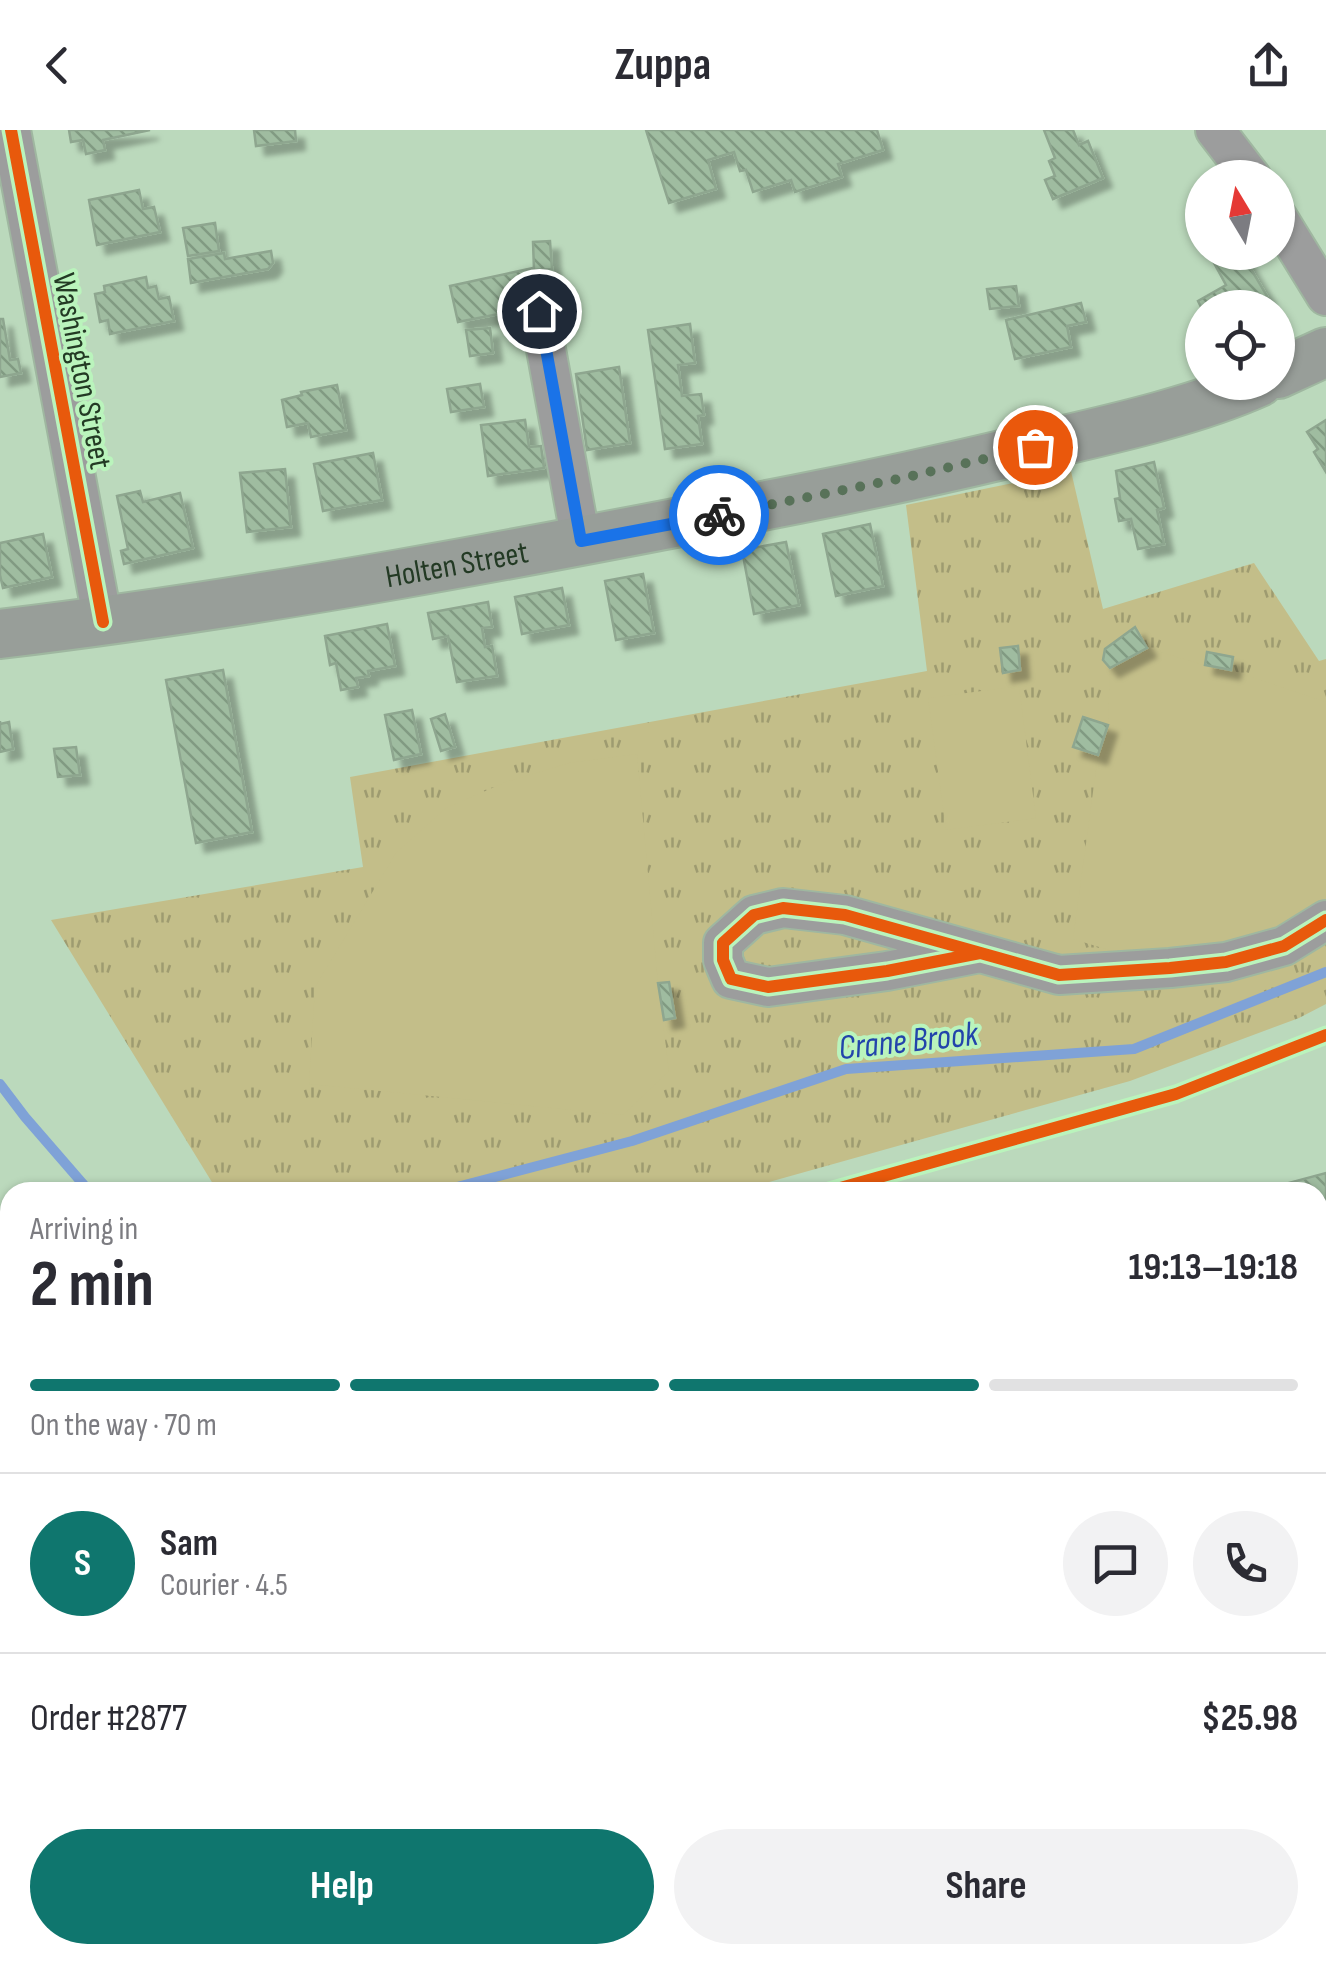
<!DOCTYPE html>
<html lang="en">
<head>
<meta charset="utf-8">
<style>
	:root { --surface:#fff; --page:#f2f2f3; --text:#2b2b33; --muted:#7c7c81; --line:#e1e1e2; --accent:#0f766e }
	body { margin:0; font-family:"Sofia Sans Condensed",sans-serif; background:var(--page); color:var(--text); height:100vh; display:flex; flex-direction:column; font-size:38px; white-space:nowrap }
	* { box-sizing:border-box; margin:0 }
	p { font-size:32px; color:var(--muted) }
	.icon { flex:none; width:55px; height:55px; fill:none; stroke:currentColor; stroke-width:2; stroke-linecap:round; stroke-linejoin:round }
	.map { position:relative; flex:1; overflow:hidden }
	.drawer { position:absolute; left:0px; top:1052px; width:1328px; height:782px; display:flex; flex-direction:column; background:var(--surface); border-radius:30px 30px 0 0; box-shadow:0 2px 8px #0004 }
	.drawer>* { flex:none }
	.needle { width:65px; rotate:350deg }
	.tools { position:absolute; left:1185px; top:30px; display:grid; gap:20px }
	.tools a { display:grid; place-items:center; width:110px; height:110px; border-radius:50%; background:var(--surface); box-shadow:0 2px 8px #0004; font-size:50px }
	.pin { position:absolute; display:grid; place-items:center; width:85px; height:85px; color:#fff; margin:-42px; border:5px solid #fff; border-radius:50%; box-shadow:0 2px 10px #0007 }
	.courier { position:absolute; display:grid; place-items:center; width:100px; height:100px; margin:-50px; border:8px solid #1a73e8; border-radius:50%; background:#fff; color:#222; box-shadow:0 2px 12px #0007 }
	.headline em { font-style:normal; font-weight:700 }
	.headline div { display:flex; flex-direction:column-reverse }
	.headline { display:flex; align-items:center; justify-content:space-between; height:170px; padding:0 30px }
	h1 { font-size:65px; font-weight:700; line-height:75px }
	.bar { display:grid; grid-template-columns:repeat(4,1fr); gap:15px 10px; align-content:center; height:120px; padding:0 30px }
	.bar i { height:12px; border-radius:8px; background:var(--line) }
	.bar .active { background:var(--accent) }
	.bar p { grid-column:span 4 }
	.line { display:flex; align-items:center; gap:25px; padding:0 30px; border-top:2px solid var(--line) }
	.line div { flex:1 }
	.round { display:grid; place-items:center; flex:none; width:105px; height:105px; border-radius:52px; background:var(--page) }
	.button { display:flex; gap:20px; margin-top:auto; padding:20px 30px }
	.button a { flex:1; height:115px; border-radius:60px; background:var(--accent); color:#fff; font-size:40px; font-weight:700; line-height:115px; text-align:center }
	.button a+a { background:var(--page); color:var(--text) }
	header { display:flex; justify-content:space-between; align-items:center; height:130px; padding:0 30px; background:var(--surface); font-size:45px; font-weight:700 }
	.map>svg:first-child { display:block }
	.wetland { fill:url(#wetland-marsh) }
	.park { fill:url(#park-tufts) }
	.pitch { fill:#c3be89 }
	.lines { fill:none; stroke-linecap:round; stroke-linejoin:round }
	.stream { stroke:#7fa2d7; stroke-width:10 }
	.building { fill:url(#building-back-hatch); stroke:#8ea68f; stroke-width:2.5; filter:url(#shadow) }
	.minor-casing { stroke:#9fb7a0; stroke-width:42 }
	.major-casing { stroke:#9fb7a0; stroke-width:52 }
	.minor { stroke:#9c9d9d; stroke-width:38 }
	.major { stroke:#989e99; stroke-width:48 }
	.cycleway-casing { stroke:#baf4bc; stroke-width:19 }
	.cycleway { stroke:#e8590c; stroke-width:12 }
	.done { stroke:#587259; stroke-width:10; stroke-dasharray:0 18 }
	.route { stroke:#1a73e8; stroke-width:12 }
	.labels { text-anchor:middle; stroke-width:8; stroke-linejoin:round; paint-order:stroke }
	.street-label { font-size:32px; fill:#233a24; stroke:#baf4bc }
	.water-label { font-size:35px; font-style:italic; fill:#2244ab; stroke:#baf4bc }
</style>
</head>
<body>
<header><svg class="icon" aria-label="back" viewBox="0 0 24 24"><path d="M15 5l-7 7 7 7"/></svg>Zuppa<svg class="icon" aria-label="share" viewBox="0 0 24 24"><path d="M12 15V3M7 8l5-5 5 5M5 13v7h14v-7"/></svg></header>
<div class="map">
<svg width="1326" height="1833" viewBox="0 0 1326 1833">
	<defs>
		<pattern id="wetland-marsh" width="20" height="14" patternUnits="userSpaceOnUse" patternTransform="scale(2.5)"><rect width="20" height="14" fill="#c3be89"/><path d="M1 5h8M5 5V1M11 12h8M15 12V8" fill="none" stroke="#9e9b70"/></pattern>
		<pattern id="park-tufts" width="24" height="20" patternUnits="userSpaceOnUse" patternTransform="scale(2.5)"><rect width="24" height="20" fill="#c3be89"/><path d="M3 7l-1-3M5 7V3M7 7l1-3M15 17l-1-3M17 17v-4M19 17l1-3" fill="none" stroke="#9e9b70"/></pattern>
		<pattern id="building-back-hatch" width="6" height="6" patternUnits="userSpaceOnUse" patternTransform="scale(2.5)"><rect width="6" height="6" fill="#9fbca0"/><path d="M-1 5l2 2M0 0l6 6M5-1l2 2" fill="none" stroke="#819a82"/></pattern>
		<filter id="shadow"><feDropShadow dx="9" dy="9" stdDeviation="2.5" flood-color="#0004"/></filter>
	</defs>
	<rect width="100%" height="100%" fill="#bbd9bc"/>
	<g class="wetland">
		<path d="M10,1342V1454L0,1445V1343Z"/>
		<path d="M10,1483V1650L0,1657V1504Z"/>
	</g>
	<path class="park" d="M1071,341L1103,479L1254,433L1319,531L1326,529V874L1299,888L1130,951L733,1062H218L51,790L363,737L350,647L927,541L906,375Z"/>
	<g class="pitch">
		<path d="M1147,518L1204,535L1231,540L1326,572V781L1289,806L1135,828L1073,809L1098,625L1108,595L1110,538Z"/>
		<path d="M1019,556L1036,688L946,700L928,568Z"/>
		<path d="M637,624L658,853L669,941L623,985L309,954L315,857L396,723L446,678L506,652L569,633Z"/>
	</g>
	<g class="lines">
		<g class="stream">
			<path d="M0,954L25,987L90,1062"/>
			<path d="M438,1062L632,1011L846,939L1134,919L1326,842"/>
			<path d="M0,1224L10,1213"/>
		</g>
	</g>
	<g class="building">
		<path d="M69,0H150L103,10L105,20L86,24L83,10L71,12Z"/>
		<path d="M254,0H295L296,11L256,16Z"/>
		<path d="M646,0H877L883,20L838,34L842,47L795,62L791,50L753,62L746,40L740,41L734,22L708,30L716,59L669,73Z"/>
		<path d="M1044,0H1073L1079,15L1088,11L1103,48L1053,69L1045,50L1055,46L1049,31L1055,28Z"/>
		<path d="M139,60L143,79L154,77L160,102L97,115L89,70Z"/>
		<path d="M215,93L219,121L188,126L183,98Z"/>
		<path d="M550,111L552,139L534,140L533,112Z"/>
		<path d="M271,121L273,133L268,139L191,153L188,129L224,123L225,129Z"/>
		<path d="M1208,122H1241L1267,166L1246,178L1202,179L1198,171L1226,155Z"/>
		<path d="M533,138L538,158L510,164L514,181L458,192L450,156Z"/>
		<path d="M146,147L148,158L156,156L159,169L169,167L174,191L110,204L108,190L100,192L95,164L105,162L104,156Z"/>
		<path d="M1016,156L1019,176L990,179L987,159Z"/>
		<path d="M1081,173L1086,192L1067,196L1071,217L1015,229L1006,190Z"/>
		<path d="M0,189H3L10,230L18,229L21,243L0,247Z"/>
		<path d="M690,194L695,233L678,235L682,266L701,264L704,285L698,286L702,314L665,319L648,200Z"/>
		<path d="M490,198L493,223L470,226L466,200Z"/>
		<path d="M619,237L630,313L587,320L576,244Z"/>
		<path d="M480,254L484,277L451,282L447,259Z"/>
		<path d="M337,255L346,300L311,307L308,293L287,297L282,270L302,265L301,262Z"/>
		<path d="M525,290L529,317L541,316L544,338L488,346L481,295Z"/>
		<path d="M1326,290V342L1314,322L1318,319L1307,302Z"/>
		<path d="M373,323L382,370L323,381L314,334Z"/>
		<path d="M1154,332L1164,378L1157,380L1164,414L1138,419L1131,389L1119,391L1115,369L1120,368L1116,341Z"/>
		<path d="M285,339L291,397L247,402L240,343Z"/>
		<path d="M140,361L143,372L180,363L193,418L124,434L121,421L128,419L117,366Z"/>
		<path d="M870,394L883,456L836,466L823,404Z"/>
		<path d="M43,404L52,447L3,458L0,445V413Z"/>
		<path d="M786,412L799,475L754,484L742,420Z"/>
		<path d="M643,444L654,503L616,510L605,451Z"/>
		<path d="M562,458L569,495L522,504L515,467Z"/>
		<path d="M488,472L492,497L482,498L485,517L492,516L497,546L457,552L448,506L433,509L428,483Z"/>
		<path d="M387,494L395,536L368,541L369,546L356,548L358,557L341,560L336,533L330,535L325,506Z"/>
		<path d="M1135,497L1147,518L1110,538L1103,530L1105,519Z"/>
		<path d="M1018,516L1020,540L1003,543L1000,518Z"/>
		<path d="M1207,522L1233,527L1231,540L1205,535Z"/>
		<path d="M223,540L252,702L196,713L166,550Z"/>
		<path d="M412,580L421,624L394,630L385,585Z"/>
		<path d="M445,584L455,617L441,621L431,589Z"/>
		<path d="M1083,587L1108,595L1098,625L1073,617Z"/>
		<path d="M0,591V594L9,592L13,619L0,622Z"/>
		<path d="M76,617L80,645L58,647L54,619Z"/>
		<path d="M669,852L675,888L664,890L658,853Z"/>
		<path d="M1326,1043V1112L1318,1115V1062H1267L1266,1059Z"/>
	</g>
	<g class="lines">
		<g class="minor-casing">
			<g id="minor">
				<path d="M11,0L103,492"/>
				<path d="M1215,0L1252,48"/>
				<path d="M1278,88L1326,166"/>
				<path d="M539,181L581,411"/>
				<path d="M980,823L887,841L768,857L731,849L723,830V813L754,785L783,778L845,785L1059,845L1170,838L1226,832L1284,816L1326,790"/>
			</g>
		</g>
		<g class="major-casing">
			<g id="major">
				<path d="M1278,244L1326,222"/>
				<path id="s1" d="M0,504C268,472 533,421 798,369C885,352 970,333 1056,312C1121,297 1199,279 1259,252"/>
			</g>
		</g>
		<use href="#minor" class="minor"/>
		<use href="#major" class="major"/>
		<g class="cycleway-casing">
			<g id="cycleway">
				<path d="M11,0L103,492"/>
				<path d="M980,823L887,841L768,857L731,849L723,830V813L754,785L783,778L845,785L1059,845L1170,838L1226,832L1284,816L1326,790"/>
				<path d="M826,1062L1176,964L1326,905"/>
			</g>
		</g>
		<use href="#cycleway" class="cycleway"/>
	</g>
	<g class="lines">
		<path class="done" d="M719,385L903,348L1035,317"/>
		<path class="route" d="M539,181L581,411L719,385"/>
	</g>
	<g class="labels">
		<g class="street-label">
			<text transform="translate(83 241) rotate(79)" y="11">Washington Street</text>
			<text dy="11" stroke="none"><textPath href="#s1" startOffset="462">Holten Street</textPath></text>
		</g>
		<g class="water-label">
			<text transform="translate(908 910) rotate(-6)" y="12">Crane Brook</text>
		</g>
	</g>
</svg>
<div class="tools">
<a><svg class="needle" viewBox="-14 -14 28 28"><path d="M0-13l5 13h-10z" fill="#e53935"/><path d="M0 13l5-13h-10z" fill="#7c7c81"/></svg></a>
<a><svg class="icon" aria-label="locate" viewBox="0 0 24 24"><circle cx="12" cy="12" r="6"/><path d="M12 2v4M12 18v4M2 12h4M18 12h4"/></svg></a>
</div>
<div class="pin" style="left:1035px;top:317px;background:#ea580c"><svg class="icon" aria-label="bag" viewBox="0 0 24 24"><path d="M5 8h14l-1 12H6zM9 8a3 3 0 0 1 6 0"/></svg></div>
<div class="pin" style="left:539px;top:181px;background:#1f2937"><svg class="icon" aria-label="home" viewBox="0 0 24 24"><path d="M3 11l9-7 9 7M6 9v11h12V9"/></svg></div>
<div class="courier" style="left:719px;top:385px"><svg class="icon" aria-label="bike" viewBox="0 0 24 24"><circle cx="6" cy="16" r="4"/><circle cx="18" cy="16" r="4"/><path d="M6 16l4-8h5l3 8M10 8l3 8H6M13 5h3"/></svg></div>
<section class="drawer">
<div class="headline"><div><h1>2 min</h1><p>Arriving in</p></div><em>19:13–19:18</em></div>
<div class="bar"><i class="active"></i><i class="active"></i><i class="active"></i><i></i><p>On the way · 70 m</p></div>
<div class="line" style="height:180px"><b class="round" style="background:var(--accent);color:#fff">S</b><div><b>Sam</b><p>Courier · 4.5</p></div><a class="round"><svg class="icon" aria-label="chat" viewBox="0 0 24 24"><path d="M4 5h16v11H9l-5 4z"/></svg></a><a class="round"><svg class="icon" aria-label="phone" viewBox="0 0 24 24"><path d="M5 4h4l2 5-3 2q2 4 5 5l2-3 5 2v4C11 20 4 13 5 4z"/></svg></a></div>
<div class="line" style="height:130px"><div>Order #2877</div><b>$25.98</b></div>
<div class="button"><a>Help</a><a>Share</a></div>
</section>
</div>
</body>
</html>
